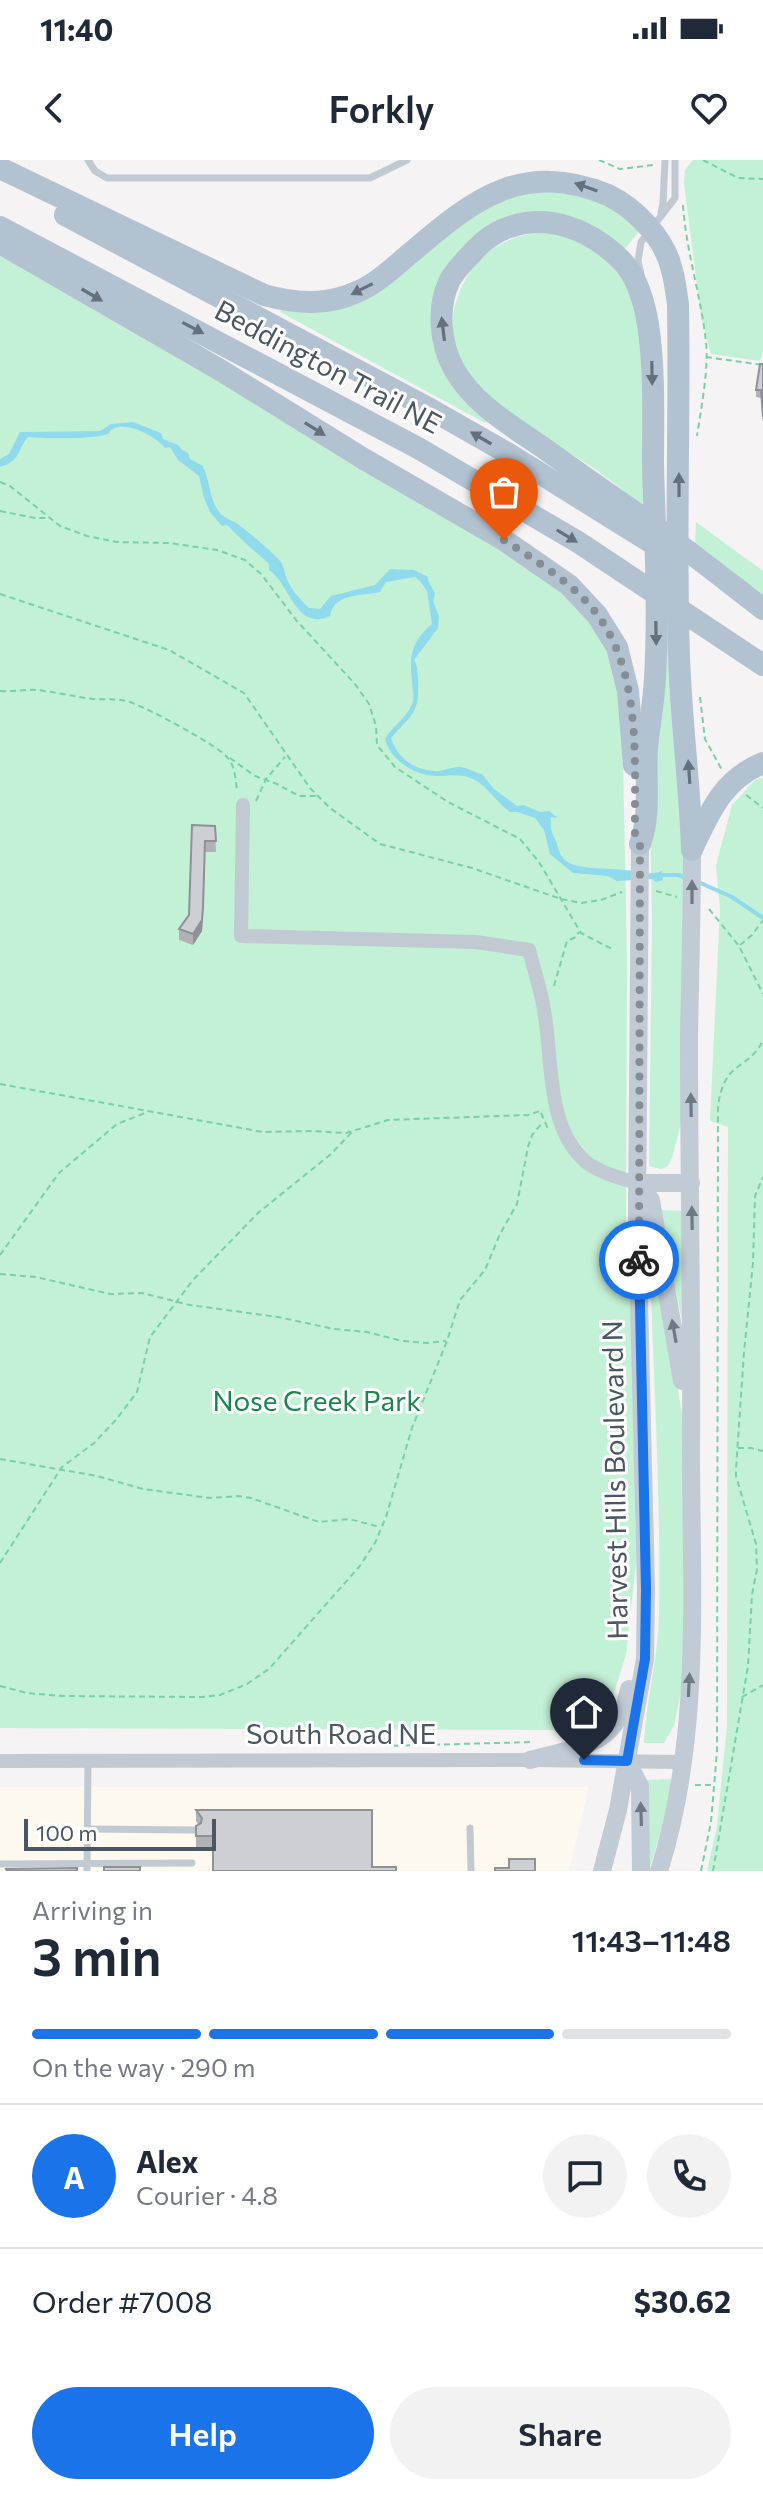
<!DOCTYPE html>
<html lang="en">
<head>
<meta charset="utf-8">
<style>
	:root { --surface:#fff; --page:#f2f2f3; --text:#1f2937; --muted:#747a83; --line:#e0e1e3; --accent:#1a73e8 }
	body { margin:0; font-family:Commissioner,sans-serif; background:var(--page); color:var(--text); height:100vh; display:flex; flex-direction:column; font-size:30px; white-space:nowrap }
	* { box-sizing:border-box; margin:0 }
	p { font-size:26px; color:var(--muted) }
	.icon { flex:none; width:44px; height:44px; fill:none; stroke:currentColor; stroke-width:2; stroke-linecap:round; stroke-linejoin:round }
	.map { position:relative; height:1711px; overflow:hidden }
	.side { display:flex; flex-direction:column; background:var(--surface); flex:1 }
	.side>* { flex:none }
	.scale { position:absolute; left:24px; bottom:20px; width:192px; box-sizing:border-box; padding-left:8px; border:4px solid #4a5661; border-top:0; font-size:22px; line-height:28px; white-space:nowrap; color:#4a5661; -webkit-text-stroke:6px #fff; paint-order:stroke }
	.pin { position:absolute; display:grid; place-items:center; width:68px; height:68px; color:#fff; margin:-82px -34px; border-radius:50% 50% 50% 0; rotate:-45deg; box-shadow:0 0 8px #0007 }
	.pin .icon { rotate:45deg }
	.courier { position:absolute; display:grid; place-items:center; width:80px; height:80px; margin:-40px; border:6px solid #1a73e8; border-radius:50%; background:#fff; color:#222; box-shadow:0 2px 10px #0007 }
	.summary em { font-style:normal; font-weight:600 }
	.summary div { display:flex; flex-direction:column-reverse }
	.summary { display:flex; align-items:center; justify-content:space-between; height:136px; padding:0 32px }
	h1 { font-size:52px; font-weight:600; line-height:60px }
	.bar { display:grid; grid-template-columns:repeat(4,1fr); gap:12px 8px; align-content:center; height:96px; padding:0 32px }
	.bar i { height:10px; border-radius:6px; background:var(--line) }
	.bar .active { background:var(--accent) }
	.bar p { grid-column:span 4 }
	.line { display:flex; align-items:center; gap:20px; padding:0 32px; border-top:2px solid var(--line) }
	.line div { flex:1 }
	.round { display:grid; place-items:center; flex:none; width:84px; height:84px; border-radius:42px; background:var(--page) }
	.button { display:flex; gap:16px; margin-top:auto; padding:16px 32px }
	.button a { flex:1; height:92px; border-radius:48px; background:var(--accent); color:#fff; font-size:32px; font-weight:600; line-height:92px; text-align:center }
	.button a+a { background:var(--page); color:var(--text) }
	.status { display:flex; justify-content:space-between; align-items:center; height:56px; padding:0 40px; background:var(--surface); direction:ltr }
	.status svg { height:22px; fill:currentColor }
	header { display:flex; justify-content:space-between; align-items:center; height:104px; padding:0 32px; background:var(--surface); font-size:36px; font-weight:600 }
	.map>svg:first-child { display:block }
	.commercial { fill:#fdf9ef }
	.green { fill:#c3f1d5 }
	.water { fill:#90daee }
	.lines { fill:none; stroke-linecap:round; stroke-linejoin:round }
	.stream { stroke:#90daee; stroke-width:4 }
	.path { stroke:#7ad0a6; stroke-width:2; stroke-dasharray:6 4; stroke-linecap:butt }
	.service { stroke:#c1cad2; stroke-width:7 }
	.minor { stroke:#c1cad2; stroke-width:14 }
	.secondary { stroke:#c1cbd6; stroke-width:18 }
	.primary { stroke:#b3c2d1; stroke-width:22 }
	.wall { fill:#b0b2b7 }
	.shaded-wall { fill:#909195 }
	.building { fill:#cdcfd5; stroke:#909195; stroke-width:2 }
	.oneway { fill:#64717d }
	.oneway2 { fill:#6e7984 }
	.done { stroke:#868d94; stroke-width:8; stroke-dasharray:0 14.4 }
	.route { stroke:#1a73e8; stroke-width:10 }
	.labels { text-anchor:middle; stroke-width:6; stroke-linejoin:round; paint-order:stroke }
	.street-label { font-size:28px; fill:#4a5661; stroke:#fff }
	.park-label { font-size:28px; fill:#17864f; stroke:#fff }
</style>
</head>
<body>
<div class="status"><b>11:40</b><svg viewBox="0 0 49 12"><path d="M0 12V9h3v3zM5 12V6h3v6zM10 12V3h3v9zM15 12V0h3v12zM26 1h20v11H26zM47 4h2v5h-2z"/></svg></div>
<header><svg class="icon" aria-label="back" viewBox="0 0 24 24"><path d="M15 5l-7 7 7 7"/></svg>Forkly<svg class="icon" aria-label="heart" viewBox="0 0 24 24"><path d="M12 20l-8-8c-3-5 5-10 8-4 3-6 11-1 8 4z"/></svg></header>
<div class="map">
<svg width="763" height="1711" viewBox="0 0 763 1711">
	<rect width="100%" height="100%" fill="#f5f3f3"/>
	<path class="commercial" d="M0,1627H589L569,1711H0Z"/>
	<g class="green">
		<path d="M693,0H763V192L760,201L711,194L701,156L684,23L685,10Z"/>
		<path d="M534,28L577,30L611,43L641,69L624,90L596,67L569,56H515L435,152L489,259L485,263L280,152L282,147L308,151L474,51Z"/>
		<path d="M539,71L571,74L622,110L636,139L645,199L643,346C624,331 605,315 584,302C527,265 424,216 460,131C476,93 501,80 539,71Z"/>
		<path d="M0,90L496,387L563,430L603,476L622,545L627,803L626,1059L634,1221L636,1403L626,1495L605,1561L555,1570L0,1568Z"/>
		<path d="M696,362L763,411V437L695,385Z"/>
		<path d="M662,470H672L685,639L683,956L672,998L667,1007L661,1009L649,1006L652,759L650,655Z"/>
		<path d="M763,618V1711H707L717,1666L727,1565L728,967L710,961L720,749L716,705L732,645L755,620Z"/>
		<path d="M660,1050L684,1051L682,1161Z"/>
		<path d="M649,1081H653L685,1272L684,1517L674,1566L664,1583H644C646,1540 658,1499 659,1456C661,1331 653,1206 649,1081Z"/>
		<path d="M671,1619L672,1632L649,1711L647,1620Z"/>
	</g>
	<path class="water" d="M133,262L161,273L163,279L178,285L182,290L188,293L190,299L203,306C210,321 209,338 219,352C224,359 233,360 239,365C252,375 270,390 281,402C285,408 284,412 287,419C291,430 301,440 309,448L320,449L331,436L375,425L390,409L414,410L428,417V420L435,433L433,441L439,456L438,468L414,500C418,506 417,510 418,518C420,554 412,554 391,578C398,598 412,609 434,611C442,612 450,607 459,607C468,607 474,613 482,614L494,629L517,646L523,645L540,652L549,651L558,658L551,657C550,667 551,672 556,681C558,687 559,694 564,699C573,710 609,708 625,710C638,711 650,716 662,711L663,720L656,722L652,719L617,721L608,716L573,713L550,694L544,670L535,658L518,652H510C496,642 488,626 473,619C461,613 448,616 437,616C416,616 391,601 385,579C392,566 407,558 412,544C415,536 412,528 412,520C409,495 412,481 432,464L427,431L420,421L415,417L386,422L380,432C361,436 334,433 330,456C296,472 290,424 269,410V404C256,392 240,379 227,365L222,366L210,352L204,338L199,316L178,300L170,287L165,288C156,277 130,262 115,268C104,273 116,272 104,275C92,279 42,279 28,277C17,290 21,301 0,307V299L9,294L20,272L100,271L111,264Z"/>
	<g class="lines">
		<g class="stream">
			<path d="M661,715H678L687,718"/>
			<path d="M696,721L732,737L763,758"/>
		</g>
		<g class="path">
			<path d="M599,0L620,9L653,5"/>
			<path d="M703,0L738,18L763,19"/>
			<path d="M683,45C686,91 701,136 706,182C709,208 701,249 697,276"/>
			<path d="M706,197L763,205"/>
			<path d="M0,322L10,326L60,366L87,376L116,382L169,383L217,390L245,400L262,415L296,460L355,524L369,544L376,566L377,585L395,607L448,642L520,679L539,702L581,773L612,789"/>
			<path d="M0,351L35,358H46"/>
			<path d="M0,434L169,490L244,533L310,628L330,648L380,684L472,708L561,739L581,743L601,740L622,732"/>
			<path d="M0,531C15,532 29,528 44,531C60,533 76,537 93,539C105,540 117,538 130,542C146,547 217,585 227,597C235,605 236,621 237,632"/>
			<path d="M700,537L705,579L722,610"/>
			<path d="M230,598L255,616L277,624L299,636H316"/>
			<path d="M746,635L763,648"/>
			<path d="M256,641L266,619L285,597"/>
			<path d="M656,731L677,737"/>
			<path d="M709,749L739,786L763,834"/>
			<path d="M740,785L752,775L763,760"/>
			<path d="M554,826L567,781L576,777L579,772"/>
			<path d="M0,924L263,972L312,971L346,973L388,960L528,955L543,950"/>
			<path d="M541,953L548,969"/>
			<path d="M0,1095L59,1013L117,964L148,952"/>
			<path d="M0,1114L36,1117L110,1134L142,1133L190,1145L278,1157L334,1169L367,1172L402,1181L427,1183L446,1181"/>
			<path d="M738,1288H751L763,1291"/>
			<path d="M0,1299L97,1316L143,1329L210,1338L239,1336L251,1338L319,1362L349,1359L380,1367"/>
			<path d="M0,1403L62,1307L94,1283L115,1261L137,1232L150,1177L193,1120L258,1053L331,994L353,971"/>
			<path d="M0,1526L27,1533L62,1536L202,1537L220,1535L247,1524L269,1509L359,1407L375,1383L386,1357L412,1268L447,1181L460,1140L485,1110L500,1074L517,1044L528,987L532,975L543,962"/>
			<path d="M742,1537L763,1525"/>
			<path d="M384,1586L534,1582"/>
			<path d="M695,1625H713"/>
			<path d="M701,1711L711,1662L717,1591L718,946C725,899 745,913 763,881"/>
			<path d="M713,1711L748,1506L752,1435L757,1409L756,1384L736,1316V1309L744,1192L753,1103L755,1036L763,1017"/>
		</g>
		<g class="service">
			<path d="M88,0L95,11L107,18H370L407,0"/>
			<path d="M661,53L663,43L665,0"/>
			<path d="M641,114L638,101L641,82L675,38V0"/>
			<path d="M470,1668L471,1711"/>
			<path d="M88,1669L196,1670"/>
			<path d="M0,1704L192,1703"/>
			<path d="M87,1711L88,1601"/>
		</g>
		<g class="minor">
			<path d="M243,645L241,776L476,782L529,790C534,810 541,830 544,850C553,897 545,967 586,1002C600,1013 620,1018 637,1023"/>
			<path d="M0,1601L530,1600L682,1602"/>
		</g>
		<g class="secondary">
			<path d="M637,1023L651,1040L682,1221"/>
			<path d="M637,1023H691"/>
			<path d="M530,1600C580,1586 617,1588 629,1529"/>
			<path d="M627,1601L640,1626L641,1711"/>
			<path d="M602,1711L618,1650L645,1499L646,1429L637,1058L640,684"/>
			<path d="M659,1711C702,1577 691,1429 691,1290C692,1153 689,1015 689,878C690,815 692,753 692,690"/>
		</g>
		<g class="primary">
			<path d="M0,8L264,135C297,144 328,146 359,131C379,122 396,105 413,91C475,38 524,0 608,35C635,48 664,78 671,107C675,119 676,132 678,144C680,261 675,379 679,496C681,561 690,625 692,690"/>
			<path d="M65,55L430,249L509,294L663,390"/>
			<path d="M0,67L418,288L578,382L763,505"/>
			<path d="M0,83L222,211L364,299L504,380L569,425L597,455L617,487L628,531L634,605"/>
			<path d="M640,684C651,655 645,619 647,588C649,565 654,542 655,518C659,447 655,376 653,305C653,258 655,211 648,164C644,141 637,116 621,100C592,71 550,53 510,67C496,71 483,81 473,92C465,101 454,111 449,122C437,148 440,184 454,209C474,245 512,266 545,289C573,309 601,329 629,348C675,380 719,415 763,449"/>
			<path d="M694,685C711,649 724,619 763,603"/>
		</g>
	</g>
	<g class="wall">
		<path d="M763,204V264L761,238L756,237V230Z"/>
		<path d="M192,665L215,666L216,692H205L203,758L202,771L193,785L179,780V769L189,755Z"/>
		<path d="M196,1650L372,1707L396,1711L213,1687H196V1666L198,1664L196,1661Z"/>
	</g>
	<path class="shaded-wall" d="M205,692L203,758L202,771L193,785V774Z"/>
	<g class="building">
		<path d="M760,204H763V257L761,230H756Z"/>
		<path d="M192,665L215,666L216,681H205L203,747L202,760L193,774L179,769L189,755Z"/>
		<path d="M196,1650H372V1707H396V1711H213V1676H196V1666L201,1663L202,1658Z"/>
		<path d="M509,1699H535V1711H495V1708H509Z"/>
		<rect x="104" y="1707" width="36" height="4"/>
		<path d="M77,1708V1711H7L6,1709Z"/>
	</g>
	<defs><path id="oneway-solid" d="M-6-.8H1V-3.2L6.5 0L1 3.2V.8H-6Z" transform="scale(2)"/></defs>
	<g class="oneway">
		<use href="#oneway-solid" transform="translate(586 27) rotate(-161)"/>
		<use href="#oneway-solid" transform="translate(362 129) rotate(153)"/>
		<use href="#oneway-solid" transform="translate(92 135) rotate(30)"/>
		<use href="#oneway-solid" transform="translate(193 168) rotate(28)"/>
		<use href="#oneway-solid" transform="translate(443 169) rotate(-97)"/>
		<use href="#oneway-solid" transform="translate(652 213) rotate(89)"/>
		<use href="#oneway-solid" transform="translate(315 269) rotate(32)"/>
		<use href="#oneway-solid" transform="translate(481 278) rotate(-150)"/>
		<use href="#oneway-solid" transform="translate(679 325) rotate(-90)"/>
		<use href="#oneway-solid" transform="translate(567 376) rotate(31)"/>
		<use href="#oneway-solid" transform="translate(656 473) rotate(89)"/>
		<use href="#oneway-solid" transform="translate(689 612) rotate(-94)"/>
	</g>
	<g class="oneway2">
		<use href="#oneway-solid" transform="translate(692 732) rotate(-90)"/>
		<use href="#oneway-solid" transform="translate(691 945) rotate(-91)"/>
		<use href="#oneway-solid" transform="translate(692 1058) rotate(-91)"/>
		<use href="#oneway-solid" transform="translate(674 1171) rotate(-100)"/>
		<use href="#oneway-solid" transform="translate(689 1525) rotate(-87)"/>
		<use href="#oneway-solid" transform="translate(641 1654) rotate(-92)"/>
	</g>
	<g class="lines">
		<path class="done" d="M504,380C532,398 561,416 584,439C644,500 634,596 635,675L640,684L639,1100"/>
		<path class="route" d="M584,1600L627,1601L645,1499L646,1429L639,1100"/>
	</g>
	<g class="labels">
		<g class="street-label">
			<text transform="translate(328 207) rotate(28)" y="10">Beddington Trail NE</text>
			<text transform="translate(615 1320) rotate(-91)" y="10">Harvest Hills Boulevard N</text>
			<text x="341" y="1584">South Road NE</text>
		</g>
		<g class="park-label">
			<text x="317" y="1251">Nose Creek Park</text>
		</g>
	</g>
</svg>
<div class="scale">100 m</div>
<div class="pin" style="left:504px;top:380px;background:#ea580c"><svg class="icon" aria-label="bag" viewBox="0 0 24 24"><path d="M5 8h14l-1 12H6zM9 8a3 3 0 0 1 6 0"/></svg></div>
<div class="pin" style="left:584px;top:1600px;background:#1f2937"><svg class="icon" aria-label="home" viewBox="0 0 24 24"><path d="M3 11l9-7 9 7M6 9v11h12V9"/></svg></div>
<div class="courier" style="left:639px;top:1100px"><svg class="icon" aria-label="bike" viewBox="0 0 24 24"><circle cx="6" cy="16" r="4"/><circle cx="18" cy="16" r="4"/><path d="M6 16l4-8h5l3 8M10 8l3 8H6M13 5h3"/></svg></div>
</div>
<section class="side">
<div class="summary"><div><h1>3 min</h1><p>Arriving in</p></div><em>11:43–11:48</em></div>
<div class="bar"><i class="active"></i><i class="active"></i><i class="active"></i><i></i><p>On the way · 290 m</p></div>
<div class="line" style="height:144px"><b class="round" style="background:var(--accent);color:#fff">A</b><div><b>Alex</b><p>Courier · 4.8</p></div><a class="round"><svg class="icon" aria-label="chat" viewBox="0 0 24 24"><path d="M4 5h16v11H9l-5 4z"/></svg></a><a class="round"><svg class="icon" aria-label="phone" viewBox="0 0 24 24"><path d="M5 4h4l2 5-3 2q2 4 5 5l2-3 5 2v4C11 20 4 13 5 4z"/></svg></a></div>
<div class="line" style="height:104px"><div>Order #7008</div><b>$30.62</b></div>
<div class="button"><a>Help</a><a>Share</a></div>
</section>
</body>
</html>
